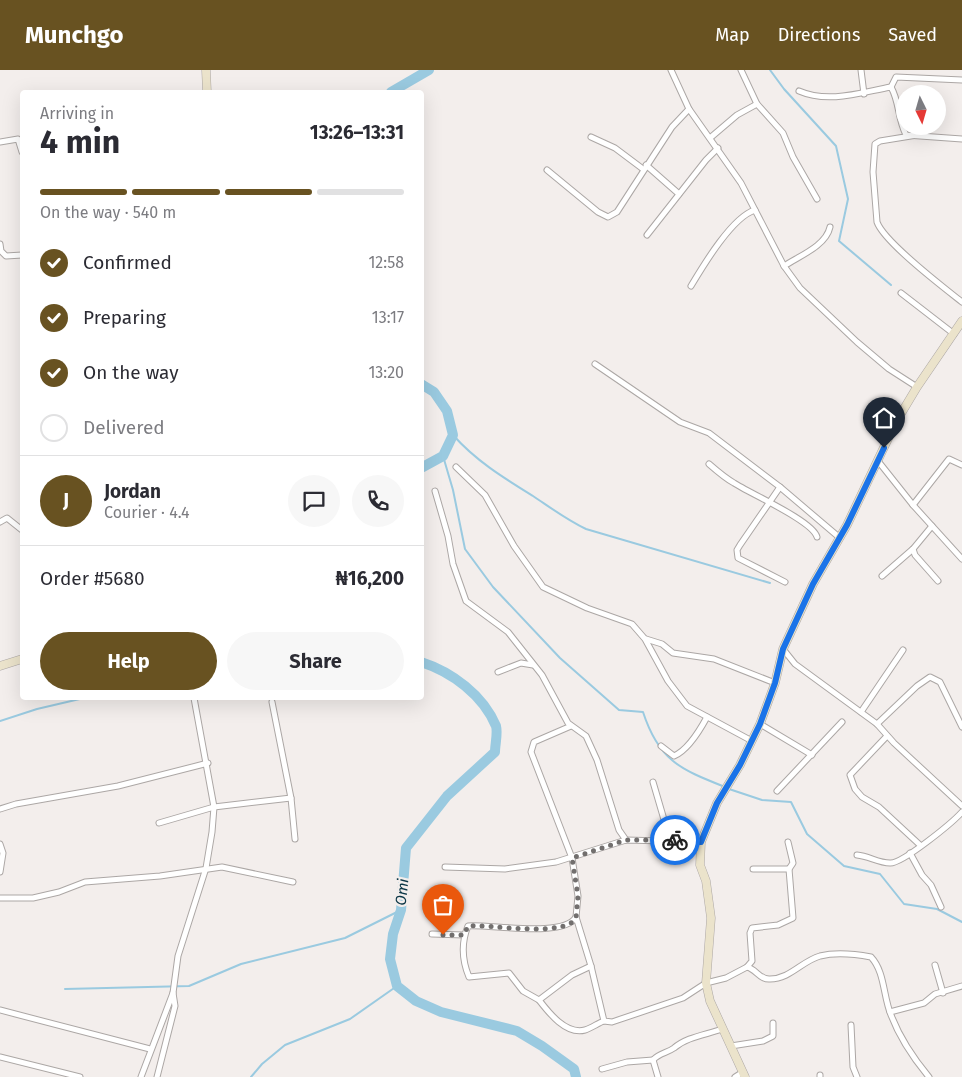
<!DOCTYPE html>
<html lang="en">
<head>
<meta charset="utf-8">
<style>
	:root { --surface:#fff; --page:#f7f7f7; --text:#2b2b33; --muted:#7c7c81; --line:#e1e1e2; --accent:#685221 }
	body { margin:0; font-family:"Fira Sans",sans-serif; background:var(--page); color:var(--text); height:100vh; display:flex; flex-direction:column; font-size:19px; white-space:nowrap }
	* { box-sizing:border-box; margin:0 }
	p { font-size:16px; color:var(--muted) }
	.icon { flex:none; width:28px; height:28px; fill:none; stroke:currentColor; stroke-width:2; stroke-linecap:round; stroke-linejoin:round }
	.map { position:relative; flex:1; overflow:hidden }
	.details { position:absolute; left:20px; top:20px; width:404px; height:610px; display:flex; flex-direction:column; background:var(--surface); border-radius:5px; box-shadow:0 5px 20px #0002 }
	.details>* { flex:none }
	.needle { width:32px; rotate:175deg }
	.controls { position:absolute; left:896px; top:15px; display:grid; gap:10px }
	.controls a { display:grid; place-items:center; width:50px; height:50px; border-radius:50%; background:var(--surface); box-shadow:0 5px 20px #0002; font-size:25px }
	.pin { position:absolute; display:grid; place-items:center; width:42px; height:42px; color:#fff; margin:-51px -21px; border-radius:50% 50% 50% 0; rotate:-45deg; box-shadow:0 0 5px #0007 }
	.pin .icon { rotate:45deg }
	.courier { position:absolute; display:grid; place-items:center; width:50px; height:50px; margin:-25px; border:4px solid #1a73e8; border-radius:50%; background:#fff; color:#222; box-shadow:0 1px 6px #0007 }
	.head em { font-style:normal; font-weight:700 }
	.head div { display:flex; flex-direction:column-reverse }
	.head { display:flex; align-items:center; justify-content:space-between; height:85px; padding:0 20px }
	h1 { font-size:32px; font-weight:700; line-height:38px }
	.bar { display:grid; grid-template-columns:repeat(4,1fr); gap:8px 5px; align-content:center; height:60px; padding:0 20px }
	.bar i { height:6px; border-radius:4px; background:var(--line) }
	.bar .selected { background:var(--accent) }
	.bar p { grid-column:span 4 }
	.line { display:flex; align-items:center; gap:12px; padding:0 20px; border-top:1px solid var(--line) }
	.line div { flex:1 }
	.round { display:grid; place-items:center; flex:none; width:52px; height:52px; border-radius:26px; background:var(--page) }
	ol { padding:0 20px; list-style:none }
	li { display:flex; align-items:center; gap:15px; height:55px }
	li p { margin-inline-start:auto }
	li .icon { padding:5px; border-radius:50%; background:var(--accent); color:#fff; stroke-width:4 }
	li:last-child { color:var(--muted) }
	li i { width:28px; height:28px; border:2px solid var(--line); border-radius:50% }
	.button { display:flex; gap:10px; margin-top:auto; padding:10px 20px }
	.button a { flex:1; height:58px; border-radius:30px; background:var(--accent); color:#fff; font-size:20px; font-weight:700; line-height:58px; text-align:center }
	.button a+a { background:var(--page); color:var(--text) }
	header { display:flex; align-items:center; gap:30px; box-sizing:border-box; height:70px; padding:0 25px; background:var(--accent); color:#fff }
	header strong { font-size:24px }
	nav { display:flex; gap:28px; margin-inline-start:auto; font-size:18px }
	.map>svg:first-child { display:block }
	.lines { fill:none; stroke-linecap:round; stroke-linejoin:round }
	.stream { stroke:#9acae0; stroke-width:2 }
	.river { stroke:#9acae0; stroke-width:10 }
	.street-casing { stroke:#aca7a5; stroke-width:7 }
	.secondary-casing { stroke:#aca7a5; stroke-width:9 }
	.street { stroke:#fff; stroke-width:5 }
	.secondary { stroke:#ebe3cb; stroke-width:8 }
	.done { stroke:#726f6e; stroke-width:5; stroke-dasharray:0 9 }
	.route { stroke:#1a73e8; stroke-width:6 }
	.labels { text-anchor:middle; stroke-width:4.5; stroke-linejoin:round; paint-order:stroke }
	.water-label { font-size:15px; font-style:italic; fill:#0b3646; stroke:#f3eeec }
</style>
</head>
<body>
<header>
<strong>Munchgo</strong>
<nav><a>Map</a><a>Directions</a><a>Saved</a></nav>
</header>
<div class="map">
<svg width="962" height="1007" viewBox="0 0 962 1007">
	<rect width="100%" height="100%" fill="#f3eeec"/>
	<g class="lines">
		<g class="stream">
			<path d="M770,0L784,19L836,76L848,129L839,171L891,215"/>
			<path d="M453,365C476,391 504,408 533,426C551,438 567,450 586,459L770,513"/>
			<path d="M443,386L453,420L465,479L493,517L560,588L619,640L643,642C659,691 680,699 725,717"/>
			<path d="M0,651L37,639L84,628"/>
			<path d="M729,719L762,730L791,732L807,764L844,796L880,804L904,834L937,839L962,852"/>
			<path d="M65,919L189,916L241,894L345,868L401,840"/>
			<path d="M251,1007L262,994L285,975L350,949L397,916"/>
		</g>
		<g class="river">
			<path d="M391,22L429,0"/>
			<path d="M421,314L434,322L447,341L453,365L443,386L421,398"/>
			<path d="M421,592C452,602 483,625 496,656C498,663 495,675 495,682L447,726L406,778L401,840L393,864L390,889L397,916L416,931L441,942L517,961L542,976L574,999L576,1007"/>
		</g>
		<g class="street-casing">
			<g id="street">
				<path d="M671,0L689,39L741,113L784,196L800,218L857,272L889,299L917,317"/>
				<path d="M741,0L757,34L783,63L793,87L817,129"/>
				<path d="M861,0L864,24"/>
				<path d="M891,17L896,7L962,10"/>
				<path d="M799,21C829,34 862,22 891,17C900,33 897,47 906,65L962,69"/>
				<path d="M917,65L880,71L875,74L873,102L877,152C884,172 943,217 962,232"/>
				<path d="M591,67L615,78L643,99"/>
				<path d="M710,68L737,45L757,34"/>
				<path d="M0,72L18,69L22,82"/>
				<path d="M646,95L679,124"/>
				<path d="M547,100L598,142L608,147L617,142L672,57L689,39"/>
				<path d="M647,165L706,90L718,78"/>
				<path d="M0,174L1,181L6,186L22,185"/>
				<path d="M784,196C799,186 826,176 830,157"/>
				<path d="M691,216C703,196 732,147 755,140"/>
				<path d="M901,223L954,264"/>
				<path d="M595,294L680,352L709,363L780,417L840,468"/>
				<path d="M878,391L913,435L962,489"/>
				<path d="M709,394C717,401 725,408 734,413C749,423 813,451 817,467"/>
				<path d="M456,397L485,425L514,476L543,517L587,538L632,554L645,569L668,611L687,636L752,671"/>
				<path d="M780,417L740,475L737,480L738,488L785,512"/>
				<path d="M435,421L448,466L453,494L466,531L508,562L542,605L568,653L586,666L597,690L619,760L626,770"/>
				<path d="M913,435L949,389L962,395"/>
				<path d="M0,452L7,448L22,460"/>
				<path d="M913,479L915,485L938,511"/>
				<path d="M882,506L913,479L932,456"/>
				<path d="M646,569L662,574L673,583L714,589L775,613"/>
				<path d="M783,579L795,594L877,654L894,673L962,736"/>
				<path d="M498,602L521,593L533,595"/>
				<path d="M272,632L291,728L295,769"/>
				<path d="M861,642L903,580"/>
				<path d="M760,654L812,685"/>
				<path d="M877,654L917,616L930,607L940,612L962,657"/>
				<path d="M571,656L534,672L531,682L572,788L578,826L576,847L591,896L604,951L612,952L683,928L706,913L726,908L747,897C756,899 760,910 770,909C790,909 802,891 820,886C836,882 855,884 871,887C885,902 883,926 891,945C899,966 914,989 929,1007"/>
				<path d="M887,666L850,705L855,719L862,727L879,737L920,775"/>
				<path d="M661,676L674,686C688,680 700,660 707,647"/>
				<path d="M653,712L670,770"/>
				<path d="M777,721L842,652"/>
				<path d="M0,739L16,734L118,716L208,693"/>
				<path d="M159,753L214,737L291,728"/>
				<path d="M0,774L3,783L0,802"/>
				<path d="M910,783L922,805L931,815L941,837"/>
				<path d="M857,785C869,786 878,793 890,793C902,794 952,753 962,742"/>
				<path d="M445,797L505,799L556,792L626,770L701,772"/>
				<path d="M753,799H789"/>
				<path d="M0,828H33L59,822L85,812L160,806L222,797L293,812"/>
				<path d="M576,847C564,868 490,854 468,856C461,873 462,890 469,907L509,903L523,921L539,930L572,905L591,896"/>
				<path d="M432,864L464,865"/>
				<path d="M935,895L943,923"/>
				<path d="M747,897L752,891L750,863L752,858L778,855L793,848L789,799L793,793L788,772"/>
				<path d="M539,930C549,943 566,965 585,960C592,958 598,953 604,951"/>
				<path d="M0,940L150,979"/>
				<path d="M890,942L924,933L935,924L962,916"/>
				<path d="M851,955L853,997L857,1007"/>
				<path d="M731,976L763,971L773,966V953"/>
				<path d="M0,987L80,1007"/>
				<path d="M602,999L627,992L653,990"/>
				<path d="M820,1005V1007"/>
				<path d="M141,1007L173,923L178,886L206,798L212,762L214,737L194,628"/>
				<path d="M157,1007L175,936L173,923"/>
				<path d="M658,1007L653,990C659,983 667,983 674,978C687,967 705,965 722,959"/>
				<path d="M735,1007L743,1002"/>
			</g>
		</g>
		<g class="secondary-casing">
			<g id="secondary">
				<path d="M206,0L207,22"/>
				<path d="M0,596L22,589"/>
				<path d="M745,1007L710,931L706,913L711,848L706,811L700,795L701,772L717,733L740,695L760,654L775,613L783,579L813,514L847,455L896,352L917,317L962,251"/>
			</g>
		</g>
		<use href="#street" class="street"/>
		<use href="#secondary" class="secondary"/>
	</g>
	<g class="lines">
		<path class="done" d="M443,865H464L468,856C490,854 564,868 576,848L578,826L572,788L626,770H675"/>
		<path class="route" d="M675,770L701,772L717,733L740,695L760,654L775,613L783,579L813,514L847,455L884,378"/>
	</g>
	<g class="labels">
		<g class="water-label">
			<text transform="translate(402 822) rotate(-84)" y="5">Omi</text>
		</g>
	</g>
</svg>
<div class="controls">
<a><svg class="needle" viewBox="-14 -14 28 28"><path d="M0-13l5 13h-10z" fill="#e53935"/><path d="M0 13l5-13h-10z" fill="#7c7c81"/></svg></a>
</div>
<div class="pin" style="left:443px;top:865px;background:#ea580c"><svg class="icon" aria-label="bag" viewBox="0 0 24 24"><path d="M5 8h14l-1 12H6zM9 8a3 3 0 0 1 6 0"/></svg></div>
<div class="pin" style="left:884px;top:378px;background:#1f2937"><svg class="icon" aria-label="home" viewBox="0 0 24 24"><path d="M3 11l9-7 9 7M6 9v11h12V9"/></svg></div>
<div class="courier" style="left:675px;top:770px"><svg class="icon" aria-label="bike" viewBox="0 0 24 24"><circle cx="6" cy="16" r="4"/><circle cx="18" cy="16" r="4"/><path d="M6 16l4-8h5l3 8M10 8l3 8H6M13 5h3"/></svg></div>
<section class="details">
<div class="head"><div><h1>4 min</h1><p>Arriving in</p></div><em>13:26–13:31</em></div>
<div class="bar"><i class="selected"></i><i class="selected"></i><i class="selected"></i><i></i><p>On the way · 540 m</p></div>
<ol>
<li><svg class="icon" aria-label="check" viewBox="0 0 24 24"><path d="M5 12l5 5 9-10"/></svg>Confirmed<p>12:58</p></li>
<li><svg class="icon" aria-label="check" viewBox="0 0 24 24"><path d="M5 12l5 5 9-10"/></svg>Preparing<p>13:17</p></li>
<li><svg class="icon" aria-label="check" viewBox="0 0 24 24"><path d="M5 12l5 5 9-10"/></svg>On the way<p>13:20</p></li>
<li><i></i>Delivered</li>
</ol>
<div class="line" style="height:90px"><b class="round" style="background:var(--accent);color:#fff">J</b><div><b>Jordan</b><p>Courier · 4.4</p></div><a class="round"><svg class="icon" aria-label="chat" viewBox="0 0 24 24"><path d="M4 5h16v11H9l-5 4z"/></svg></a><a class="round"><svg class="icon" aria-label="phone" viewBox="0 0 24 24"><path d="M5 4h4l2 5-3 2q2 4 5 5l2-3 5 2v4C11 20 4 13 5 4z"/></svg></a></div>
<div class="line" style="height:65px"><div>Order #5680</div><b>₦16,200</b></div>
<div class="button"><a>Help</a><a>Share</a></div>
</section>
</div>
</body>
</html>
